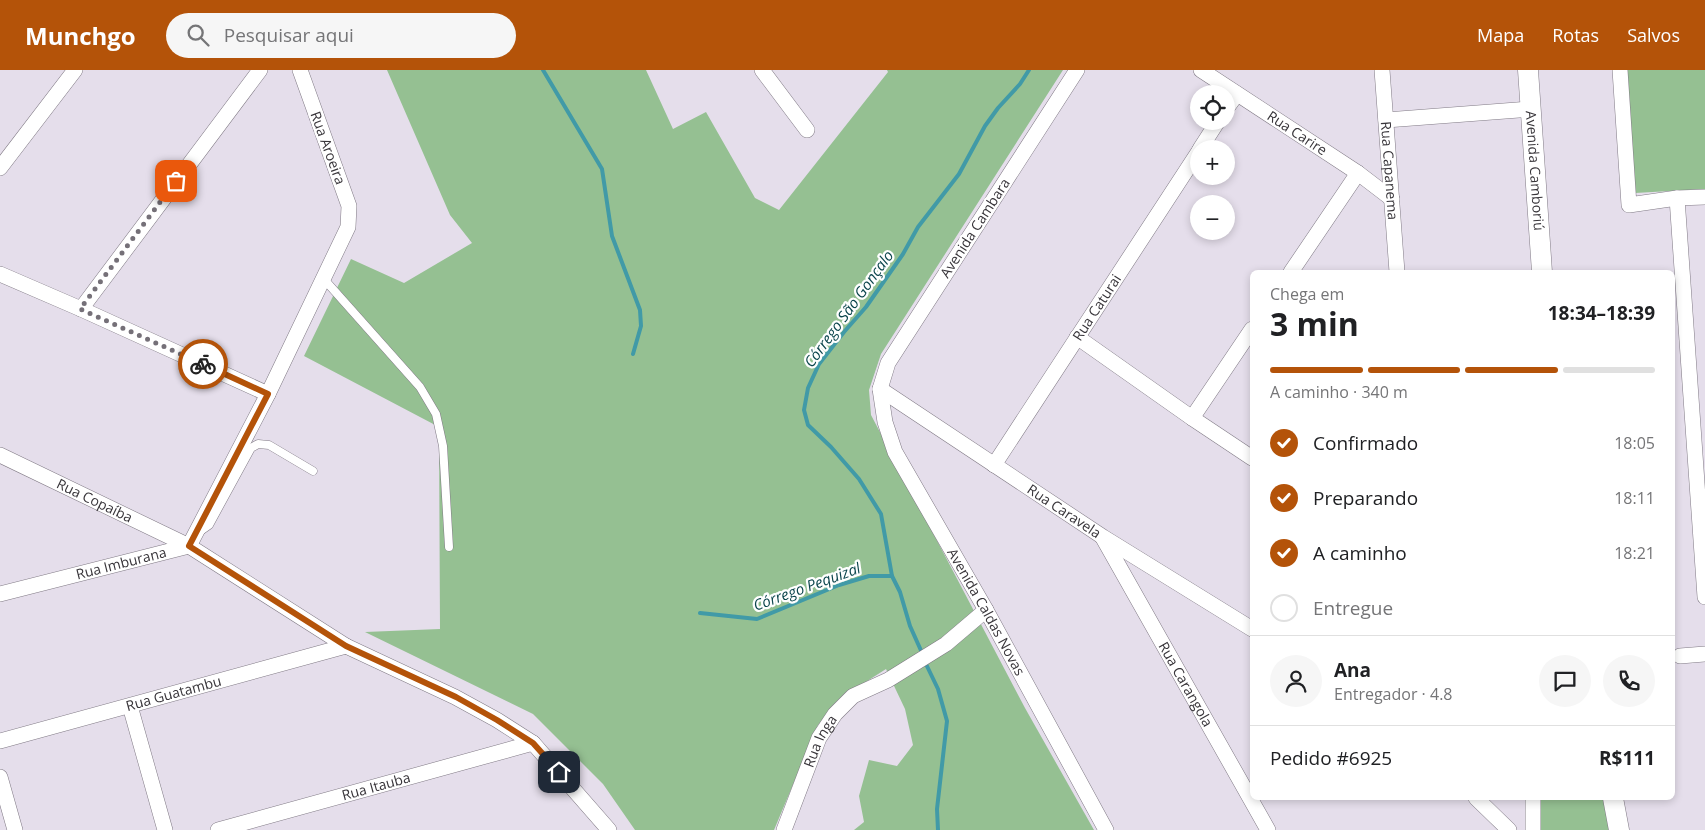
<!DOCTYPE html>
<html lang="pt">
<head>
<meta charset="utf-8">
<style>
	:root { --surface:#fff; --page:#f6f6f6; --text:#202124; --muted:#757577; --line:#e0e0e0; --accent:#b45309 }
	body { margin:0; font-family:"Open Sans",sans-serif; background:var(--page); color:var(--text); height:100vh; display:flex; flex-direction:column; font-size:19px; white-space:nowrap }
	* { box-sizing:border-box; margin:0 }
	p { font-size:16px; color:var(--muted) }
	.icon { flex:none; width:28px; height:28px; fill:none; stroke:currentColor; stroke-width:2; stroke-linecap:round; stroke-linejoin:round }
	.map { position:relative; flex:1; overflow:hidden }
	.drawer { position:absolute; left:1250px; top:200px; width:425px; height:530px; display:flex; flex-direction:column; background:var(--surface); border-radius:8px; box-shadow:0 2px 8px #0003 }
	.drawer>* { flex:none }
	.controls { position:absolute; left:1190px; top:15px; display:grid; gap:10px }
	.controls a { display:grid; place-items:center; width:45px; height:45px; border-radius:50%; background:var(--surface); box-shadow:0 2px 8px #0003; font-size:25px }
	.pin { position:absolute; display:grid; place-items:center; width:42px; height:42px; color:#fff; margin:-21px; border-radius:10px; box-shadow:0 2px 8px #0006 }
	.courier { position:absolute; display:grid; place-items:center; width:50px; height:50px; margin:-25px; border:4px solid #b45309; border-radius:50%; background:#fff; color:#222; box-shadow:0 1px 6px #0007 }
	.summary em { font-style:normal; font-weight:700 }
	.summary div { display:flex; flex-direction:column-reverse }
	.summary { display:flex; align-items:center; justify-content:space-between; height:85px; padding:0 20px }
	h1 { font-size:32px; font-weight:700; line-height:38px }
	.bar { display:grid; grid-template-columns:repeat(4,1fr); gap:8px 5px; align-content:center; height:60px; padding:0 20px }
	.bar i { height:6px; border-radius:4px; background:var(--line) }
	.bar .active { background:var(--accent) }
	.bar p { grid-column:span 4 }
	.line { display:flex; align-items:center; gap:12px; padding:0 20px; border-top:1px solid var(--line) }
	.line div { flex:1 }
	.round { display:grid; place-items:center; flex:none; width:52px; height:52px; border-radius:26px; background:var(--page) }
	ol { padding:0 20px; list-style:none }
	li { display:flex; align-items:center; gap:15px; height:55px }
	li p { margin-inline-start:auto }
	li .icon { padding:5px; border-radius:50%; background:var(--accent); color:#fff; stroke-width:4 }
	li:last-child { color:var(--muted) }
	li i { width:28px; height:28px; border:2px solid var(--line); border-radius:50% }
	header { display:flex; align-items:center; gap:30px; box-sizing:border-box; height:70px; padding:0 25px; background:var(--accent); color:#fff }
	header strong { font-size:24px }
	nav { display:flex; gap:28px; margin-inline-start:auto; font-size:18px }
	.search { width:350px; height:45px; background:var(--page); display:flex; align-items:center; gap:12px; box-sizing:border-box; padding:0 18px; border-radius:28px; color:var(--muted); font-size:19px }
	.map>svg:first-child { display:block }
	.green { fill:#95c092 }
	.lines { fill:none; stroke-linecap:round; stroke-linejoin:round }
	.stream { stroke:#419aa7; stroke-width:4 }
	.lane-casing { stroke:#807a85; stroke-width:9 }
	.street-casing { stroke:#807a85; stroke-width:16 }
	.secondary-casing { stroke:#807a85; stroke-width:21 }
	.lane { stroke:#fff; stroke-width:8 }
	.street { stroke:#fff; stroke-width:15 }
	.secondary { stroke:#fff; stroke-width:20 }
	.done { stroke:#757078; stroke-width:5; stroke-dasharray:0 9 }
	.route { stroke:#b45309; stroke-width:6 }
	.labels { text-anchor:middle; stroke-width:4.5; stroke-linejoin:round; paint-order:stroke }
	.street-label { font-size:14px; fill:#38353a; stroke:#fff }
	.water-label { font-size:15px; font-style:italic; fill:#0b454c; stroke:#fff }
</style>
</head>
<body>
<header>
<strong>Munchgo</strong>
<div class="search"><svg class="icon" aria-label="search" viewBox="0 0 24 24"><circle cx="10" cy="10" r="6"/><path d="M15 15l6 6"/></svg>Pesquisar aqui</div>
<nav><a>Mapa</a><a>Rotas</a><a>Salvos</a></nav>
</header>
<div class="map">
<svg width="1705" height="760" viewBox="0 0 1705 760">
	<rect width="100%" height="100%" fill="#e5deeb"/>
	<g class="green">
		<path d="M387,0H646L673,59L706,42L755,128L779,140L888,2L887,0H1063L881,284L869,320L871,345L1025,638L1094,760H854L864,752L859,726L869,690L897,696L913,675L905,639L886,599L839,629L818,655L774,760H635L603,714L533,644L365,562L440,559L439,357L304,286L351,189L404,213L472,173L450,145Z"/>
		<path d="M1623,0H1705V119L1635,123Z"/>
		<path d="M1538,728H1603L1609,760H1539Z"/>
	</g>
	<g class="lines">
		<g class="stream">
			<path d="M543,0L602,99L612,166L640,240L641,256L633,284"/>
			<path d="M700,543L757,549L839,515L869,506H892"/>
			<path d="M923,585L910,556L900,522L892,506L881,444L859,409L831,377L808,355L804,340L808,318L819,294L844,262L866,237L903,184L918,157L959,104L985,56L998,38L1020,14L1029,0"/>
			<path d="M925,592L938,619L947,651L937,739L938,760"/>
		</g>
		<g class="lane-casing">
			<g id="lane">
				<path d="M323,208L420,317L436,344L443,376L449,477"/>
				<path d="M199,462L209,455L251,378L258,374L269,375L313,401"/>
			</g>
		</g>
		<g class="street-casing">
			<g id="street">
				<path d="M762,0L807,60"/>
				<path id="s1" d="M1077,0L888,293L880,319L885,352L895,382L986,540L1106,760"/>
				<path id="s2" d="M1201,0L1358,103L1392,129"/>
				<path id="s3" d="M1382,0L1397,202"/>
				<path d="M1620,0L1629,135L1677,128L1705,127"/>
				<path d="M1226,39L1237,24"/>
				<path d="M1386,50L1531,39"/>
				<path d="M1200,79L1218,51"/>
				<path d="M0,98L75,0"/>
				<path d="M1677,128L1705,527"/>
				<path d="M1291,202L1358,103"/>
				<path d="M0,204L81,239L268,324"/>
				<path d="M81,239L260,0"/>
				<path d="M1077,267L1192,348L1252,388"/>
				<path id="s4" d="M880,319L1103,467L1252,559"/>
				<path d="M1192,348L1252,259"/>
				<path id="s5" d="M0,385L189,476L346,576L455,627L497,650L533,673L609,760"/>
				<path id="s6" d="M994,395L1199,81"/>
				<path id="s7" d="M1103,468L1268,760"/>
				<path id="s8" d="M0,524L189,476L268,324L348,157L349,136L300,0"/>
				<path d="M1680,586L1705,584"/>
				<path d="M130,636L165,760"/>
				<path id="s9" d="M0,671L346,576"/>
				<path d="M0,707L15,760"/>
				<path d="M1476,728L1509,760"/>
				<path d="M1533,728V760"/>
				<path id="s10" d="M218,760L533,673"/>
				<path id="s11" d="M784,760L819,668L835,644L853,626L888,610L946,574L986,540"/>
			</g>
		</g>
		<g class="secondary-casing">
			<g id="secondary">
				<path id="s12" d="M1528,0L1542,202"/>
				<path d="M1613,728L1619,760"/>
			</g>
		</g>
		<use href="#lane" class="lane"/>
		<use href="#street" class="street"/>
		<use href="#secondary" class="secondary"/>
	</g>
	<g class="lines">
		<path class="done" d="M176,111L80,239L203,294"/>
		<path class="route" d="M203,294L268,324L189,476L346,576L456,627L497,650L533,673L559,702"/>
	</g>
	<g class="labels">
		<g class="street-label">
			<text dy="5" stroke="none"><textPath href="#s2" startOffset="115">Rua Carire</textPath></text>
			<text transform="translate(328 78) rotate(70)" y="5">Rua Aroeira</text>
			<text dy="5" stroke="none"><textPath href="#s3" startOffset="101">Rua Capanema</textPath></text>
			<text dy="5" stroke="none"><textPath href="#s12" startOffset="101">Avenida Camboriú</textPath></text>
			<text transform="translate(975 158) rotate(-57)" y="5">Avenida Cambara</text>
			<text dy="5" stroke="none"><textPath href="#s6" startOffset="188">Rua Caturai</textPath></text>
			<text dy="5" stroke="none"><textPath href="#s5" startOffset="105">Rua Copaíba</textPath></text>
			<text dy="5" stroke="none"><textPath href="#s4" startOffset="221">Rua Caravela</textPath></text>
			<text dy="5" stroke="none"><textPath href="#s8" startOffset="125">Rua Imburana</textPath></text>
			<text dy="5" stroke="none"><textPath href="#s1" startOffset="625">Avenida Caldas Novas</textPath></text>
			<text dy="5" stroke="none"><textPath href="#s7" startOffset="168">Rua Carangola</textPath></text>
			<text dy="5" stroke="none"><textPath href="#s9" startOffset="180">Rua Guatambu</textPath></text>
			<text dy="5" stroke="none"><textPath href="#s11" startOffset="96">Rua Inga</textPath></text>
			<text dy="5" stroke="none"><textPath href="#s10" startOffset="164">Rua Itauba</textPath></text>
		</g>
		<g class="water-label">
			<text transform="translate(849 239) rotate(-54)" y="5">Córrego São Gonçalo</text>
			<text transform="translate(807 517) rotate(-20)" y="5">Córrego Pequizal</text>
		</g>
	</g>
</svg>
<div class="controls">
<a><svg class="icon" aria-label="locate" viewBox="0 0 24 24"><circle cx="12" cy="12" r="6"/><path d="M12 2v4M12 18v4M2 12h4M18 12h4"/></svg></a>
<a>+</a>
<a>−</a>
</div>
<div class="pin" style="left:176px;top:111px;background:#ea580c"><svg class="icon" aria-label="bag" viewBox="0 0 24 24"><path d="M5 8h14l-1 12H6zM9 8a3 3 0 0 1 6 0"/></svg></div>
<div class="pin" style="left:559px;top:702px;background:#1f2937"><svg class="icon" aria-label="home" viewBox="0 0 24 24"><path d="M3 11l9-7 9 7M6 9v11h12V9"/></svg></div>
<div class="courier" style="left:203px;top:294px"><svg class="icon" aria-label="bike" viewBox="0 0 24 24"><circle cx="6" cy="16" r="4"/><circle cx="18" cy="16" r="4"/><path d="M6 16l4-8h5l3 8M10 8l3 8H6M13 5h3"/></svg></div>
<section class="drawer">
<div class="summary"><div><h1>3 min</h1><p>Chega em</p></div><em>18:34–18:39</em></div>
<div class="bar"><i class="active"></i><i class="active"></i><i class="active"></i><i></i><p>A caminho · 340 m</p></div>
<ol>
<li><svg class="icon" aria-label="check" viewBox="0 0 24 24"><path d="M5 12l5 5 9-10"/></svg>Confirmado<p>18:05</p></li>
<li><svg class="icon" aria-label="check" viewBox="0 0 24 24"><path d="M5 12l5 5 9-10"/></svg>Preparando<p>18:11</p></li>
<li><svg class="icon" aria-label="check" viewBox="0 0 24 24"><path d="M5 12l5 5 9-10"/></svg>A caminho<p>18:21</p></li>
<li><i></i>Entregue</li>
</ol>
<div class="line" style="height:90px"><a class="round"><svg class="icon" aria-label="person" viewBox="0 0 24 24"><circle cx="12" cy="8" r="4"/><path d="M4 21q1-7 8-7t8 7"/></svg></a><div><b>Ana</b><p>Entregador · 4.8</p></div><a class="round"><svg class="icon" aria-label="chat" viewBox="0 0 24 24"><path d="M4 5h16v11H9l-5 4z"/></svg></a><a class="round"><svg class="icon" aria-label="phone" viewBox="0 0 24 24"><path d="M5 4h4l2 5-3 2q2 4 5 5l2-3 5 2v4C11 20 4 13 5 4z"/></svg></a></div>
<div class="line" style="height:65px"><div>Pedido #6925</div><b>R$111</b></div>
</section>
</div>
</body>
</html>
